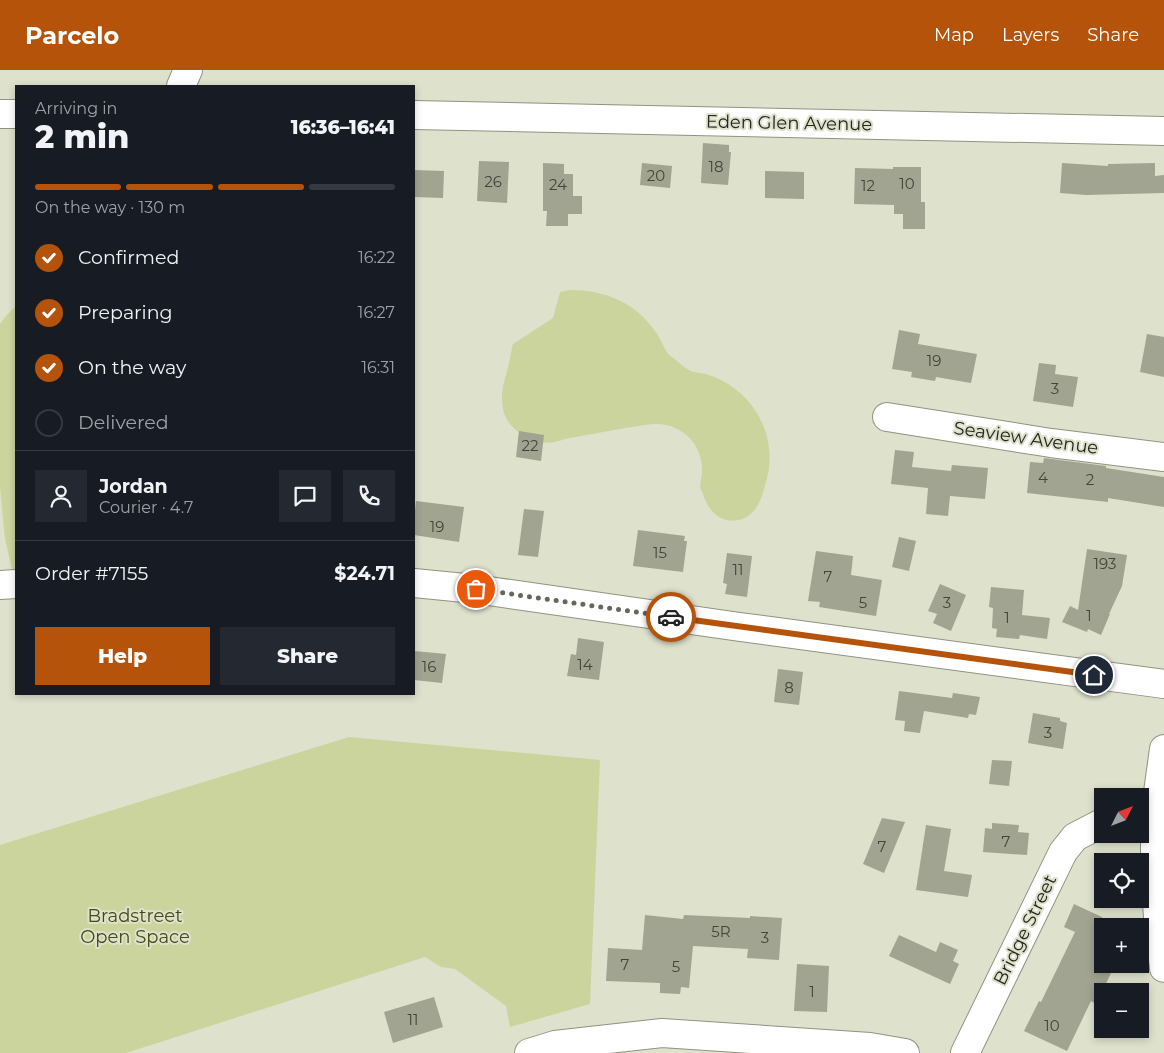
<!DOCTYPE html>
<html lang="en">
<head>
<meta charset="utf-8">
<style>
	:root { --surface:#171b24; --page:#242831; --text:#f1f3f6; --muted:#9ea1a6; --line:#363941; --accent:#b45309 }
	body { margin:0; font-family:Montserrat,sans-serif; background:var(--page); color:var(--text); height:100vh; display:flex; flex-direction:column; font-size:19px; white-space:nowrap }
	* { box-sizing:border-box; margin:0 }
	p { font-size:16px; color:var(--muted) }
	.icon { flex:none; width:28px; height:28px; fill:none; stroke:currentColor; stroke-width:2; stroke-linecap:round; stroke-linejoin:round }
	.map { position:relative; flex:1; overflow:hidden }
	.panel { position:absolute; left:15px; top:15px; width:400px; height:610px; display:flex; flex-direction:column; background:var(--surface); border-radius:0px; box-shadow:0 2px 8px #0003 }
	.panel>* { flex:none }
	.needle { width:32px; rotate:48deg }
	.buttons { position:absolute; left:1094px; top:718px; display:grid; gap:10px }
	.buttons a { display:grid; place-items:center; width:55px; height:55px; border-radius:0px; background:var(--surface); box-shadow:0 2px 8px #0003; font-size:25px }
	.pin { position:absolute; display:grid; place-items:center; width:42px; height:42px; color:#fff; margin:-21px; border:2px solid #fff; border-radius:50%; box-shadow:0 1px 5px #0007 }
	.courier { position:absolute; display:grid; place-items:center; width:50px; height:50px; margin:-25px; border:4px solid #b45309; border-radius:50%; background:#fff; color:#222; box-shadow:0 1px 6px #0007 }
	.summary em { font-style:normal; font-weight:800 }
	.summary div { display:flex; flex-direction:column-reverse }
	.summary { display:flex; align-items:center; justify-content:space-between; height:85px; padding:0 20px }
	h1 { font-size:32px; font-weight:800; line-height:38px }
	.bar { display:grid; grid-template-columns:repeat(4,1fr); gap:8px 5px; align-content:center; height:60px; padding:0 20px }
	.bar i { height:6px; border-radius:4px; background:var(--line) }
	.bar .selected { background:var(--accent) }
	.bar p { grid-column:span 4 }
	.line { display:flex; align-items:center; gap:12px; padding:0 20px; border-top:1px solid var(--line) }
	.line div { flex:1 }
	.round { display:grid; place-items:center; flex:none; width:52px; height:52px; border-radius:0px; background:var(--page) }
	ol { padding:0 20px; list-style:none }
	li { display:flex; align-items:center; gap:15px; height:55px }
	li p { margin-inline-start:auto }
	li .icon { padding:5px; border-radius:50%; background:var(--accent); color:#fff; stroke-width:4 }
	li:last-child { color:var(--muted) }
	li i { width:28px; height:28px; border:2px solid var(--line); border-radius:50% }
	.button { display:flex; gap:10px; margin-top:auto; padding:10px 20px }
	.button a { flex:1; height:58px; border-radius:0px; background:var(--accent); color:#fff; font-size:20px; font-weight:800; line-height:58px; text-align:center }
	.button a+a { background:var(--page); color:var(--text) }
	header { display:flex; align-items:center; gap:30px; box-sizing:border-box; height:70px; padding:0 25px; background:var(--accent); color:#fff }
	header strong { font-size:24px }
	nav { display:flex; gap:28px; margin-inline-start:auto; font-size:18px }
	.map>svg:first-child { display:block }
	.green { fill:#ccd49e }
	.building { fill:#a0a490 }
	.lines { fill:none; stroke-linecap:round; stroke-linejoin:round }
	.minor-casing { stroke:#909380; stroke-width:30 }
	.major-casing { stroke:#909380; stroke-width:30 }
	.minor { stroke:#fff; stroke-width:28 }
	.major { stroke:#fff; stroke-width:28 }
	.done { stroke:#65675b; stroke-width:5; stroke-dasharray:0 9 }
	.route { stroke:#b45309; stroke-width:6 }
	.labels { text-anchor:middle; stroke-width:4; stroke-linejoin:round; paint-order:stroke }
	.number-label { font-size:15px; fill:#43453a }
	.street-label { font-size:18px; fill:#24251e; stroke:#dee1cc }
	.park-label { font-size:18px; fill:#454a12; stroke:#dee1cc }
</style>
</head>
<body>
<header>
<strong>Parcelo</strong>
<nav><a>Map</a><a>Layers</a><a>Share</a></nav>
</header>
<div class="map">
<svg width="1164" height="983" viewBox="0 0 1164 983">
	<rect width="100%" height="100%" fill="#dee1cc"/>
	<g class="green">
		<path d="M570,220C606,220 637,233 657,264C661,269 663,276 666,281C668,285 674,288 677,291C681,294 685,298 689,300C692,302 696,302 700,303C707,304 715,307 721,310C759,329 778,372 766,412C762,427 758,443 742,449C724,455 710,444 704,427C703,424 701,420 700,417C700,412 702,407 702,402C703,384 693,366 677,359C670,355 663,354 655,354C645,354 635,357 625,358C605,362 585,365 565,369C553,374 540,374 528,368C502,355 498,334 505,308C509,297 510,285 513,274L553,248L560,222Z"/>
		<path d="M16,236V505L13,503L5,469L0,417V254L5,247Z"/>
		<path d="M349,667L600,690L590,934L510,957L506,936L455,899L441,897L425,887L126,983H0V775Z"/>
	</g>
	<g class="building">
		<path d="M703,73L729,75V82H731L728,115L701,113Z"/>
		<path d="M479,91L509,92L507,133L477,131Z"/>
		<path d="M543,93L564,94V104H573V126H582V144H568V156H546L547,141H543Z"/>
		<path d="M642,93L672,96L670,118L640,115Z"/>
		<path d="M1062,93L1108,96V94L1155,93V106L1164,105V123L1086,125L1060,123Z"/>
		<path d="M893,97H921V132H925V159H903V144H894V135L854,134L855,98L893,99Z"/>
		<path d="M414,100L444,101L443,128L414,127Z"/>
		<path d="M765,101L804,102V129L765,128Z"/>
		<path d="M899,260L920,264L918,274L977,284L971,313L936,307L935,311L911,307L912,302L892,299Z"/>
		<path d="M1147,264L1164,267V307L1140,302Z"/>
		<path d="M1039,293L1056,295L1055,304L1078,307L1073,337L1033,331Z"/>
		<path d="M519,361L544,365L541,391L516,387Z"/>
		<path d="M895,380L914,382L912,397L951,401L952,395L988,398L985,429L950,426L948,446L926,444L928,418L891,414Z"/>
		<path d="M1044,388L1106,396V398L1164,407V437L1108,428V432L1027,423L1030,392L1043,393Z"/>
		<path d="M416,431L464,437L459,472L414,465V449Z"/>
		<path d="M524,439L544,441L538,487L518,485Z"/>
		<path d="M638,460L685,466L684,471H687L683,502L633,496Z"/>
		<path d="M899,467L916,471L909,501L892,497Z"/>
		<path d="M1087,479L1127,485L1122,516L1109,544H1110L1101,565L1088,559L1087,562L1062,552L1070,536L1078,540Z"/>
		<path d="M816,481L853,486L851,505L882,510L876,546L819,537L820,532L808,531Z"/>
		<path d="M727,483L752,486L747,527L725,524L727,514L723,513Z"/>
		<path d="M940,514L966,525L951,561L933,553L937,544L928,541Z"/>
		<path d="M991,517L1024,520L1022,545L1050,548L1047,569L1020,565L1019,569L996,567L997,559L992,558L993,538L989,537Z"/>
		<path d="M578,568L604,572L599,610L567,606L571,584L576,585Z"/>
		<path d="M414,581L446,584L442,613L414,610Z"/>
		<path d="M778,599L803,602L799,635L774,632Z"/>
		<path d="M899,621L952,628L953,623L980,627L976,645L969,644L968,648L924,641L920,663L904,661L905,651L895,650Z"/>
		<path d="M1033,643L1060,648V651L1067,653L1063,679L1028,673Z"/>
		<path d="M992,690L1012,691L1009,716L989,714Z"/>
		<path d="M882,748L905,752L884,803L863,794Z"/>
		<path d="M992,753L1019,755L1018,762L1029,763L1027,785L983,782L985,758L992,759Z"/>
		<path d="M926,755L951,759L944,801L972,805L968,827L916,820Z"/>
		<path d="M1074,834L1102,847V894L1113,899L1096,934L1091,931L1067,981L1024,961L1039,931L1041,932L1075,862L1064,857Z"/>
		<path d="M645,845L683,849L684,845L750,848V846L782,848L779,890L747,888L748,879L693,876L689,918L681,917L680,924L660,923V913L606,911L608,878L642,880Z"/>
		<path d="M899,865L936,882L940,872L958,880L953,891L959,894L950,914L889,886Z"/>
		<path d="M797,894L829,896L827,942L794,941Z"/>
		<path d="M434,927L443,957L393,973L384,942Z"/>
	</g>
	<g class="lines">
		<g class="minor-casing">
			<g id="minor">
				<path d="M181,16L188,0"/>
				<path d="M0,44H16"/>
				<path d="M414,45L1164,61"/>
				<path d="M887,347L1051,373L1164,387"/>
				<path d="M414,513L475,519L740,557L1164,614"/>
				<path d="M0,515L16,514"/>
				<path d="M529,983L555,975L662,963L870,977L905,983"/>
			</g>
		</g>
		<g class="major-casing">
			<g id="major">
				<path d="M1164,679L1155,744V806L1158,847L1164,898"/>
				<path d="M965,983L1063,782L1075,767L1102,753"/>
			</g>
		</g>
		<use href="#minor" class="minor"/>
		<use href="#major" class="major"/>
	</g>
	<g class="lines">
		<path class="done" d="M476,519L671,547"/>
		<path class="route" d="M671,547L1094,605"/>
	</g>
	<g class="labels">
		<g class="number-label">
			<text x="716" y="102">18</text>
			<text x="656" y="111">20</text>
			<text x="493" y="117">26</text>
			<text x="907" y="119">10</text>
			<text x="558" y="120">24</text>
			<text x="868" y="121">12</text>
			<text x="934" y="296">19</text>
			<text x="1055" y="324">3</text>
			<text x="530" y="381">22</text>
			<text x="1043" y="413">4</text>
			<text x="1090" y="415">2</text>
			<text x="437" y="462">19</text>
			<text x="660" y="488">15</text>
			<text x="1105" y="499">193</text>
			<text x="738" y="505">11</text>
			<text x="828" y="512">7</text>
			<text x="863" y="538">5</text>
			<text x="947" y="538">3</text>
			<text x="1089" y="551">1</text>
			<text x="1007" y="553">1</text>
			<text x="585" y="600">14</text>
			<text x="429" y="602">16</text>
			<text x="789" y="623">8</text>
			<text x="1048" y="668">3</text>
			<text x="1006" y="777">7</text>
			<text x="882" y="782">7</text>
			<text x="721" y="867">5R</text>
			<text x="765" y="873">3</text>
			<text x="625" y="900">7</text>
			<text x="676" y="902">5</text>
			<text x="812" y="927">1</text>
			<text x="413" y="955">11</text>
			<text x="1052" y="961">10</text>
		</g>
		<g class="street-label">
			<text transform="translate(789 53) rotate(1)" y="6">Eden Glen Avenue</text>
			<text transform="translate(1026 368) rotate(8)" y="6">Seaview Avenue</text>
			<text transform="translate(1025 860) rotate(-64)" y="6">Bridge Street</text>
		</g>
		<g class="park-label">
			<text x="135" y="852">Bradstreet<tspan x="135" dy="21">Open Space</tspan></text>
		</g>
	</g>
</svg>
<div class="buttons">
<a><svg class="needle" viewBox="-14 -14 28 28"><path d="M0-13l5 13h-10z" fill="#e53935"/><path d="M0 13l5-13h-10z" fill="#9ea1a6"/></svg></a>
<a><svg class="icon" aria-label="locate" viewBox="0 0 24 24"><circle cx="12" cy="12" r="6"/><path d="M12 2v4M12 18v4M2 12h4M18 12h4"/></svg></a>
<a>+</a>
<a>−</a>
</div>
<div class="pin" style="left:476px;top:519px;background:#ea580c"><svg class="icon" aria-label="bag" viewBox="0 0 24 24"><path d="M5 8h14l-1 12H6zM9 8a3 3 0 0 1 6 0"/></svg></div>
<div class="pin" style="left:1094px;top:605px;background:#1f2937"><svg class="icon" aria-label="home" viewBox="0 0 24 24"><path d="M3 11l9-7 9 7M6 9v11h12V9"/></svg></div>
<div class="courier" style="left:671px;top:547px"><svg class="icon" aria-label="car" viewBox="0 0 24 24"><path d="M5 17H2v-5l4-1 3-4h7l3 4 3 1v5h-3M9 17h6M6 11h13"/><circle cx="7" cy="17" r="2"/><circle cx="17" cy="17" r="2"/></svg></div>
<section class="panel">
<div class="summary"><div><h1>2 min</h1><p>Arriving in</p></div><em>16:36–16:41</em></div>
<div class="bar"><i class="selected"></i><i class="selected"></i><i class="selected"></i><i></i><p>On the way · 130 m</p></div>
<ol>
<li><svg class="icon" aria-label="check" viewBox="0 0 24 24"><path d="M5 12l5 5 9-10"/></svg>Confirmed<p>16:22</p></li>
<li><svg class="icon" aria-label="check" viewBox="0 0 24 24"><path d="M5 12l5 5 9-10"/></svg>Preparing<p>16:27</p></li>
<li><svg class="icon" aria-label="check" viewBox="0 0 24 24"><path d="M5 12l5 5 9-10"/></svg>On the way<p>16:31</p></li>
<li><i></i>Delivered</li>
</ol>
<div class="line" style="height:90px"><a class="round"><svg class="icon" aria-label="person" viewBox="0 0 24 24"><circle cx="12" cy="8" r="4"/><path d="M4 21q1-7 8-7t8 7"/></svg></a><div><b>Jordan</b><p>Courier · 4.7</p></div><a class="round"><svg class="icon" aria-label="chat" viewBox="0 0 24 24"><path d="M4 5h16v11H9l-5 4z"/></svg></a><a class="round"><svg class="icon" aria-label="phone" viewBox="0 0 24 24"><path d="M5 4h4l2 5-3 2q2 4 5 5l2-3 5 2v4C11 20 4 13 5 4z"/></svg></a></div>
<div class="line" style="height:65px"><div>Order #7155</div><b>$24.71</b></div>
<div class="button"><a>Help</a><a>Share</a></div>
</section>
</div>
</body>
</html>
